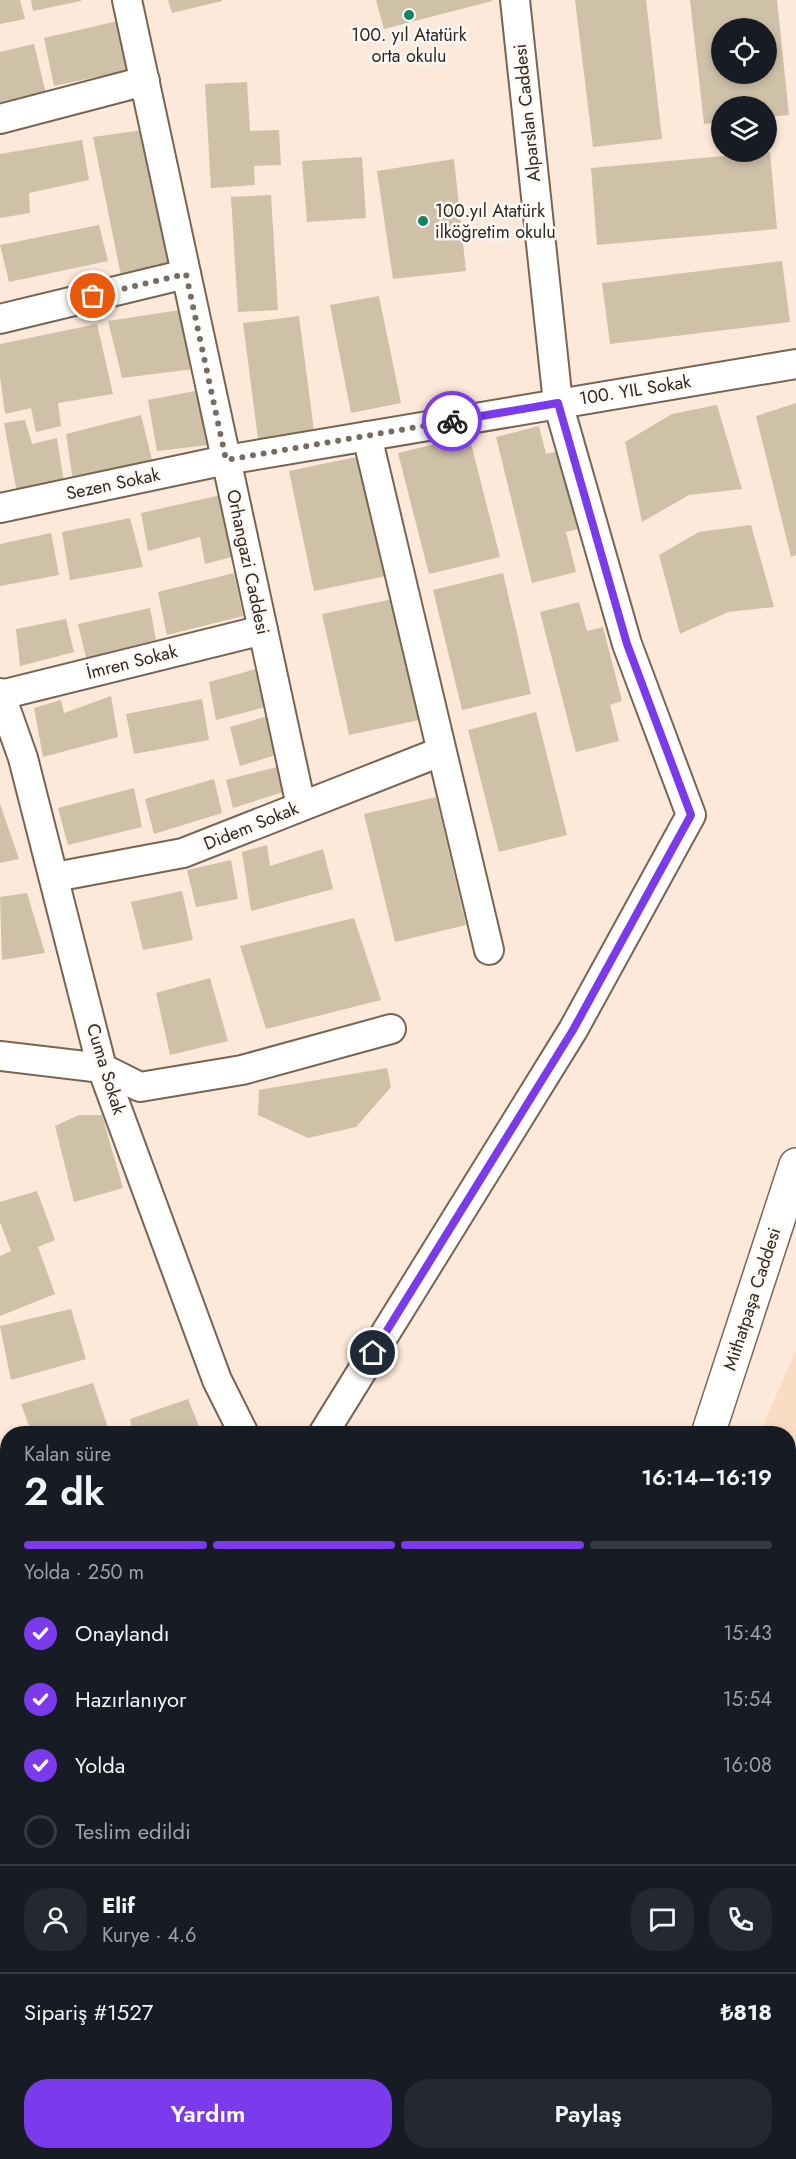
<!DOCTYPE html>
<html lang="tr">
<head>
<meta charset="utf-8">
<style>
	:root { --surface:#171b24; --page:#242831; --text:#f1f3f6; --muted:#9ea1a6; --line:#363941; --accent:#7c3aed }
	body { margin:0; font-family:Jost,sans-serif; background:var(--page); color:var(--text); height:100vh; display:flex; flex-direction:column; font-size:22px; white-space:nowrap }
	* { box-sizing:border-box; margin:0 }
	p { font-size:20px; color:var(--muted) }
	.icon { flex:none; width:33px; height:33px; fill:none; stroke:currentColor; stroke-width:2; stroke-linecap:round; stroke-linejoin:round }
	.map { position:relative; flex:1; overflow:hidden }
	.drawer { position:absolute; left:0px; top:1426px; width:796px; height:734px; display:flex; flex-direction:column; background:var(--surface); border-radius:24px 24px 0 0; box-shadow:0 3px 9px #0003 }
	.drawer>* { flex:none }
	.tools { position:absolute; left:711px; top:18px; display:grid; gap:12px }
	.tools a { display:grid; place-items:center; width:66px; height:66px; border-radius:50%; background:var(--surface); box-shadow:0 3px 9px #0003; font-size:30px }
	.pin { position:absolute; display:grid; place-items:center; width:51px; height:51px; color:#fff; margin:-26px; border:3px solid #fff; border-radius:50%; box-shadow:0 2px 6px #0007 }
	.courier { position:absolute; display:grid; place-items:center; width:60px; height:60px; margin:-30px; border:4px solid #7c3aed; border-radius:50%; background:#fff; color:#222; box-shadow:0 2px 8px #0007 }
	.overview em { font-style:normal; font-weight:600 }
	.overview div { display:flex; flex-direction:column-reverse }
	.overview { display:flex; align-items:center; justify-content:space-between; height:102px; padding:0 24px }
	h1 { font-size:39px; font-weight:600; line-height:45px }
	.bar { display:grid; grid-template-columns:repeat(4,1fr); gap:9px 6px; align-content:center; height:72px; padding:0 24px }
	.bar i { height:8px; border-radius:4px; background:var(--line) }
	.bar .selected { background:var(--accent) }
	.bar p { grid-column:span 4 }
	.line { display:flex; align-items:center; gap:15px; padding:0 24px; border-top:2px solid var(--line) }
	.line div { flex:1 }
	.round { display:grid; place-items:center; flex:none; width:63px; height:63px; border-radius:24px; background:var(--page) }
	ol { padding:0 24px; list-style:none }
	li { display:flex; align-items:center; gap:18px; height:66px }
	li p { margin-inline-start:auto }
	li .icon { padding:6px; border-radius:50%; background:var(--accent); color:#fff; stroke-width:4 }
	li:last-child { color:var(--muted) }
	li i { width:33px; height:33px; border:3px solid var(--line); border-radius:50% }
	.primary-button { display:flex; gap:12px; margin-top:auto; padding:12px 24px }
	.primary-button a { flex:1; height:69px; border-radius:24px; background:var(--accent); color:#fff; font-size:24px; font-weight:600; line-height:69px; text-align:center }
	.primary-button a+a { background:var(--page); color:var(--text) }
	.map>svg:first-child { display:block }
	.built { fill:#fadcc2 }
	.grass { fill:url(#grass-tufts) }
	.building { fill:#cec1a8; fill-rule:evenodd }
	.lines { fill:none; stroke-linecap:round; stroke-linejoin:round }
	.lane-casing { stroke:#786452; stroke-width:18 }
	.street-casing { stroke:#786452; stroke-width:32 }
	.secondary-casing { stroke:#786452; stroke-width:36 }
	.lane { stroke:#fff; stroke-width:15 }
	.street { stroke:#fff; stroke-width:28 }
	.secondary { stroke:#fff; stroke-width:33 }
	.done { stroke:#786c61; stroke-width:6; stroke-dasharray:0 10.8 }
	.route { stroke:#7c3aed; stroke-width:8 }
	.poi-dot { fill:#0e8666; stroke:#fef9f5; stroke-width:2 }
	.labels { text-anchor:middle; stroke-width:5; stroke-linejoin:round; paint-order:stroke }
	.poi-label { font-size:18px; fill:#312921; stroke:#fef9f5 }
	.street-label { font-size:18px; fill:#312921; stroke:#fef9f5 }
</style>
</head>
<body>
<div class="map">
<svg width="796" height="2159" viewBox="0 0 796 2159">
	<defs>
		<pattern id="grass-tufts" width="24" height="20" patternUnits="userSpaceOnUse" patternTransform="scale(1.5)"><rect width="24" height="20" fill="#fca9a6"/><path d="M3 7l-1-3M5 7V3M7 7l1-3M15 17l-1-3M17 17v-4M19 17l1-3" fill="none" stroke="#d8918f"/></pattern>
	</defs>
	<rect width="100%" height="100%" fill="#fce9d9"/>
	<path class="built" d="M796,1351V2159H505V2153L789,2152V1434H759Z"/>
	<path class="grass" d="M402,2152L478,2153V2159H397Z"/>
	<g class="building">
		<path d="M0,0H20L25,19L0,24Z"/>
		<path d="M31,0H81V1L33,11Z"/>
		<path d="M168,0H222V1L172,13Z"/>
		<path d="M376,0H492V1L384,29Z"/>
		<path d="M575,0H646L662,139L593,147Z"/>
		<path d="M690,0H777L789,115L766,117V106H722V122L704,124ZM722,28H766V74H722Z"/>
		<path d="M118,21L129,70L54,86L44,38Z"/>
		<path d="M34,44L46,94L0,105V52Z"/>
		<path d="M247,82L250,131L279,130L281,165L254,166L255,185L211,188L205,84Z"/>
		<path d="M143,130L172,266L121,276L93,137Z"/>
		<path d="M82,140L89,180L29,193L30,213L0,218V154Z"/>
		<path d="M770,152L777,229L597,245L591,168Z"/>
		<path d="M362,157L366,218L307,222L302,161Z"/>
		<path d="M454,159L466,271L393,279L377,171Z"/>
		<path d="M271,195L278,310L238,312L231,197Z"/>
		<path d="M99,225L108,261L9,282L0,245Z"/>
		<path d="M782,261L790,322L610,344L602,283Z"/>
		<path d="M379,296L401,403L351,413L330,305Z"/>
		<path d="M180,310L194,369L122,378L108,321Z"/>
		<path d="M299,316L314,431L258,439L243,323Z"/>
		<path d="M97,324L113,394L58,403L61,426L36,432L31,408L5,414L0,376V344Z"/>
		<path d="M195,391L209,445L157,451L148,400Z"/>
		<path d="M796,403V555L791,557L756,416Z"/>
		<path d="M717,405L742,489L689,495L642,522L625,442L672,414Z"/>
		<path d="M141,415L153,464L73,481L66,434Z"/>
		<path d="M25,420L32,444L57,438L64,482L17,493L4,423Z"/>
		<path d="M539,426L546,454L559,451L578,529L566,532L576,572L532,583L496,437Z"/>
		<path d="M469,436L500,557L429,574L398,453Z"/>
		<path d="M361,456L386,576L314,591L289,471Z"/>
		<path d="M221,495L232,557L205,564L200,537L148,551L141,513Z"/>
		<path d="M130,518L143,567L70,580L62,532Z"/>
		<path d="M751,525L774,607L728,612L680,634L659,555L699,532Z"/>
		<path d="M51,533L59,575L0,586V544Z"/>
		<path d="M234,573L243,616L167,635L158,592Z"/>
		<path d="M503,573L531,694L462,710L433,590Z"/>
		<path d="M393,599L419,720L349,735L322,614Z"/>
		<path d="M579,602L587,631L603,627L622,701L610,705L619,741L576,752L540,612Z"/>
		<path d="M150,608L156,640L86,658L78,624Z"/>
		<path d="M66,619L74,652L20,666L16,629Z"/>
		<path d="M256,669L265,707L216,720L209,682Z"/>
		<path d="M111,696L118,737L43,757L34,708L61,700L64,713Z"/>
		<path d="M202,699L209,740L134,754L126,714Z"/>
		<path d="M536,712L567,835L499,852L468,730Z"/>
		<path d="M268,716L279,754L240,766L230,727Z"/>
		<path d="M277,767L283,792L233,808L226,780Z"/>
		<path d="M214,779L222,813L154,834L145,799Z"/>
		<path d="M134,788L142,827L68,845L58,808Z"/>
		<path d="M436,797L466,925L395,942L364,814Z"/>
		<path d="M0,804L19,859L0,863Z"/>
		<path d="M267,845L270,866L323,849L333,889L251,911L242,852Z"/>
		<path d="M231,860L238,899L196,907L187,870Z"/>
		<path d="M182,891L193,940L143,950L131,902Z"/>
		<path d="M27,893L45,953L2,960L0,897Z"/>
		<path d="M354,918L381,1000L266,1029L240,946Z"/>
		<path d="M210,978L228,1041L170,1055L156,993Z"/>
		<path d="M387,1068L391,1087L356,1127L308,1138L258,1115L259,1090Z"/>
		<path d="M79,1115H102L123,1188L74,1202L55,1126Z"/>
		<path d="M37,1191L55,1240L38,1247L55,1294L0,1316V1256L11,1251L0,1222V1202Z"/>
		<path d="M71,1309L86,1359L11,1380L0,1326Z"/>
		<path d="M93,1383L110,1434H32L21,1404Z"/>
		<path d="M188,1399L202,1434H133L130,1419Z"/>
		<path d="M0,1510H8V1557L0,1553Z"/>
		<path d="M0,1559L8,1565V1682L0,1676Z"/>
		<path d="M796,1792V2138L794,2139L789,2122V1793Z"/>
		<path d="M2,2060L8,2064V2113L0,2109V2063Z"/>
		<path d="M34,2152H82L77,2159H31L29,2158Z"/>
		<path d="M544,2152H672V2159H543Z"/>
	</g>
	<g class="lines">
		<g class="lane-casing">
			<path id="lane" d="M495,2152V2159"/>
		</g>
		<g class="street-casing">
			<g id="street">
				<path d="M127,0L301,806"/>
				<path d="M0,119L145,81"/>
				<path d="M0,319L186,274"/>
				<path d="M367,436L489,950"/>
				<path d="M0,508L226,460L796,364"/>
				<path d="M0,693L23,758L102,1068L217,1380L244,1434"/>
				<path d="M1,695L263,630"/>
				<path d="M55,877L183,853L440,752"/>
				<path d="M0,1056L102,1068L140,1087L242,1070L391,1029"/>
				<path d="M323,1434L573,1030L691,815L627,644L558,403L515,0"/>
				<path d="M0,1871L8,1863"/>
				<path d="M330,2152L337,2159"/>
			</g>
		</g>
		<g class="secondary-casing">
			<g id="secondary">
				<path d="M708,1434L796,1165"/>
				<path d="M365,2159L369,2152"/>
			</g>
		</g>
		<use href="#lane" class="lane"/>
		<use href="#street" class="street"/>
		<use href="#secondary" class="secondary"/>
	</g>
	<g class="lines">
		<path class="done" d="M93,296L186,274L226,460L452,421"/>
		<path class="route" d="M373,1353L573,1030L691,815L627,644L558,403L452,421"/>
	</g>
	<g class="poi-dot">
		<circle cx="409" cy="15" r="6"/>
		<circle cx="423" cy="221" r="6"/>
	</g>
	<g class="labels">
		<g class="poi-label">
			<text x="409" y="41">100. yıl Atatürk<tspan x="409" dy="21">orta okulu</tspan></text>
			<text x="435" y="217" text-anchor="start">100.yıl Atatürk<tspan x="435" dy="21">ilköğretim okulu</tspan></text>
		</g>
		<g class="street-label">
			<text transform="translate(527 113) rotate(-96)" y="6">Alparslan Caddesi</text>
			<text transform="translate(635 390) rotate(-9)" y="6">100. YIL Sokak</text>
			<text transform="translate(113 484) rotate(-12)" y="6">Sezen Sokak</text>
			<text transform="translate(248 562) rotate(78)" y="6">Orhangazi Caddesi</text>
			<text transform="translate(132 662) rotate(-14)" y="6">İmren Sokak</text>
			<text transform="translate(251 826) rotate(-22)" y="6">Didem Sokak</text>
			<text transform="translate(106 1069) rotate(73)" y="6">Cuma Sokak</text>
			<text transform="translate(752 1299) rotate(-72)" y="6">Mithatpaşa Caddesi</text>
		</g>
	</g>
</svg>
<div class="tools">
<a><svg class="icon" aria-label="locate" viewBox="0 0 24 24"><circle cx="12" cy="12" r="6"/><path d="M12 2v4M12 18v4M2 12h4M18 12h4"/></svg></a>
<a><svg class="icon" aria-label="layers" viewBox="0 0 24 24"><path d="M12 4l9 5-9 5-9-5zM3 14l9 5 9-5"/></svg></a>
</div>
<div class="pin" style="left:93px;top:296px;background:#ea580c"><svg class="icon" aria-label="bag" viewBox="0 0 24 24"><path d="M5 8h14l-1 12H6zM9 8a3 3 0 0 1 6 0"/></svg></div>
<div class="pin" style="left:373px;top:1353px;background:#1f2937"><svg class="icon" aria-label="home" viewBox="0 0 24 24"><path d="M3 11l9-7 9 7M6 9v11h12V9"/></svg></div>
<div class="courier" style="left:452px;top:421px"><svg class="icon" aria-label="bike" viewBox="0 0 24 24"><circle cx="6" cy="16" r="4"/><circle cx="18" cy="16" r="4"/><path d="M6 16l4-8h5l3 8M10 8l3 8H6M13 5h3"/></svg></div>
<section class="drawer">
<div class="overview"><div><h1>2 dk</h1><p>Kalan süre</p></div><em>16:14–16:19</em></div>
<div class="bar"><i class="selected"></i><i class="selected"></i><i class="selected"></i><i></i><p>Yolda · 250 m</p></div>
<ol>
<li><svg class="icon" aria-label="check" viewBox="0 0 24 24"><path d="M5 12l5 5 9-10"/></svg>Onaylandı<p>15:43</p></li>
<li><svg class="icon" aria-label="check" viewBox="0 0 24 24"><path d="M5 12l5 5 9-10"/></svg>Hazırlanıyor<p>15:54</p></li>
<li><svg class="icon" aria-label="check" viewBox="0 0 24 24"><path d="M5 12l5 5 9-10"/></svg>Yolda<p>16:08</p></li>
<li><i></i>Teslim edildi</li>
</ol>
<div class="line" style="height:108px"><a class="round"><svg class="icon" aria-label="person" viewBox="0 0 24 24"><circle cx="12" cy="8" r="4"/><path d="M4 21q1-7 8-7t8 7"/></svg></a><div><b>Elif</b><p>Kurye · 4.6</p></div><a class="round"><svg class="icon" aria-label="chat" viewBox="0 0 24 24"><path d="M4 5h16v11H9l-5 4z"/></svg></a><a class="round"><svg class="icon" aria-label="phone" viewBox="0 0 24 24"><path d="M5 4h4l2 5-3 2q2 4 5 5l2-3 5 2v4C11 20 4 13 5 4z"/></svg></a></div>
<div class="line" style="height:78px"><div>Sipariş #1527</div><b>₺818</b></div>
<div class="primary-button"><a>Yardım</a><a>Paylaş</a></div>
</section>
</div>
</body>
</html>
